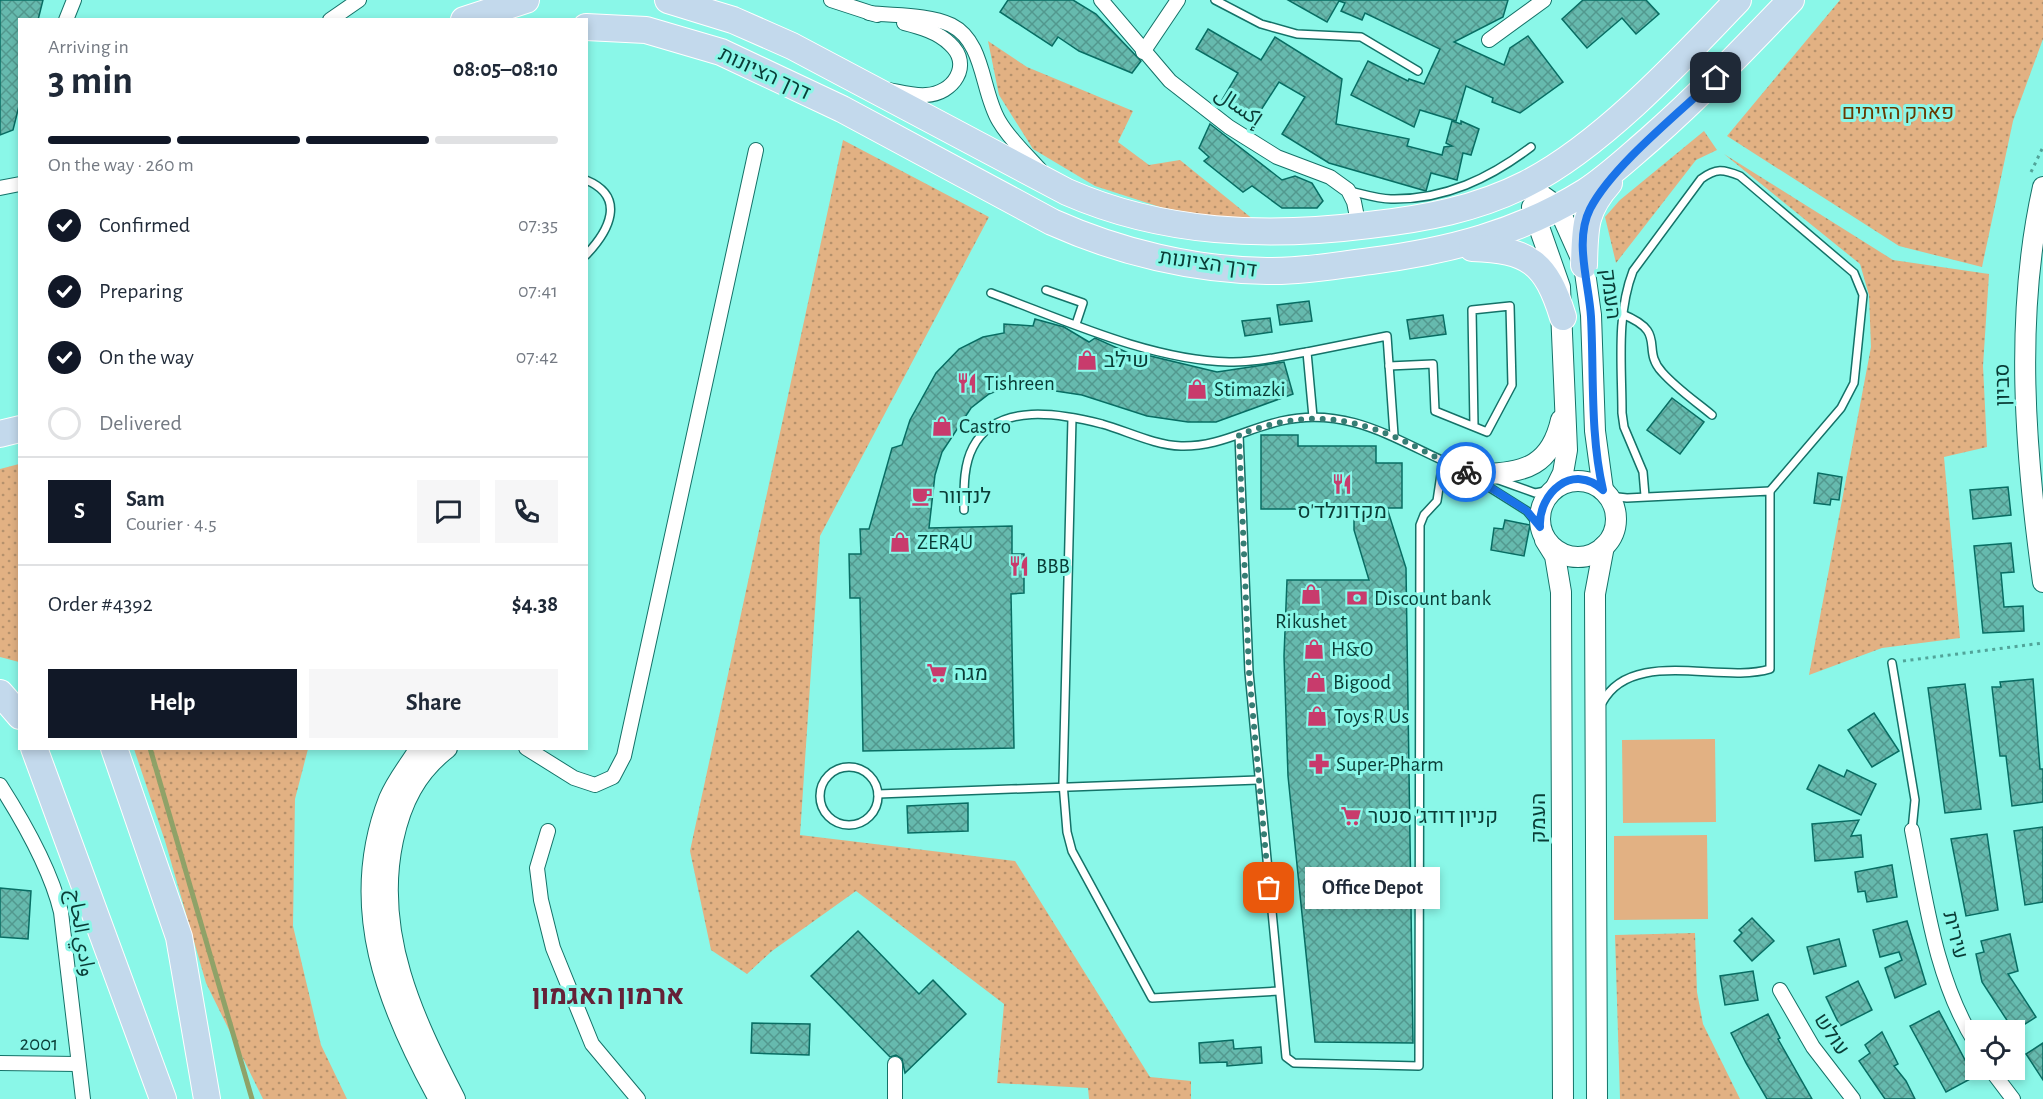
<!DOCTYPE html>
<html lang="en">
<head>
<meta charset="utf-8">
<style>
	:root { --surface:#fff; --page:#f6f6f7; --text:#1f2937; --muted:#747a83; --line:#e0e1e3; --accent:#111827 }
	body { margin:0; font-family:"Alegreya Sans","Noto Sans Arabic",Heebo,sans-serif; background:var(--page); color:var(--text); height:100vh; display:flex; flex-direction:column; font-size:22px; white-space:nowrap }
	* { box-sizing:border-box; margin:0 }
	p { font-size:20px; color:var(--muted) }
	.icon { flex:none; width:33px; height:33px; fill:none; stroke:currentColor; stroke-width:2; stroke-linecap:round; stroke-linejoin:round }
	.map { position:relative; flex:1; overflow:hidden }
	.panel { position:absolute; left:18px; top:18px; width:570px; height:732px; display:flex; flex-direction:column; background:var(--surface); border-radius:0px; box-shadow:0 3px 9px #0003 }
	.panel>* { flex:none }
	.fabs { position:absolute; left:1965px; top:1020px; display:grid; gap:12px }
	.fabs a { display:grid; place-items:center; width:60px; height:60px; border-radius:0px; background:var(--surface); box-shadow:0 3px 9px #0003; font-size:30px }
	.pin { position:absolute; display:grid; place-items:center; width:51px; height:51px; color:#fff; margin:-26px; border-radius:12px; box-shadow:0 3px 9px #0006 }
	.courier { position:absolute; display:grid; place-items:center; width:60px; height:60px; margin:-30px; border:4px solid #1a73e8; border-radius:50%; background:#fff; color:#222; box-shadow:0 2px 8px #0007 }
	.bubble { position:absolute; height:42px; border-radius:0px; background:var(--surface); box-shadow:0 3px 9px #0003; font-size:20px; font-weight:700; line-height:42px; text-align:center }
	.summary em { font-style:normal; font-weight:700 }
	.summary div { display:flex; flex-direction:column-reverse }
	.summary { display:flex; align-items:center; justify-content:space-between; height:102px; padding:0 30px }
	h1 { font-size:39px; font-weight:700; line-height:45px }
	.bar { display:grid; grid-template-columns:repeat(4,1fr); gap:9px 6px; align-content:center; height:72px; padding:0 30px }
	.bar i { height:8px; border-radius:4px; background:var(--line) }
	.bar .active { background:var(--accent) }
	.bar p { grid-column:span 4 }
	.line { display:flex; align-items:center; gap:15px; padding:0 30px; border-top:2px solid var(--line) }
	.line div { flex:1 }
	.round { display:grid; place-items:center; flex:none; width:63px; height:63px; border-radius:0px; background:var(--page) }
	ol { padding:0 30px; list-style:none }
	li { display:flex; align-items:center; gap:18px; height:66px }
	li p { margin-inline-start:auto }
	li .icon { padding:6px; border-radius:50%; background:var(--accent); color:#fff; stroke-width:4 }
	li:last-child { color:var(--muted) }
	li i { width:33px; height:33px; border:3px solid var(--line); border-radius:50% }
	.primary-button { display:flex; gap:12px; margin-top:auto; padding:12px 30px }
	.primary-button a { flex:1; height:69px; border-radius:0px; background:var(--accent); color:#fff; font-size:24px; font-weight:700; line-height:69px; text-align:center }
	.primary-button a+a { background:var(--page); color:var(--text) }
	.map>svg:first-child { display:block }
	.green { fill:url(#green-dots) }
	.pitch { fill:#e2b183 }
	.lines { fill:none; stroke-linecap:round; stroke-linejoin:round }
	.stream { stroke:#8fa268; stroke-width:5 }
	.building { fill:url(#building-cross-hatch); stroke:#086d63; stroke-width:1.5 }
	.lane-casing { stroke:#147268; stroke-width:10 }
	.street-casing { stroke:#147268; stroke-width:16 }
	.secondary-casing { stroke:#147268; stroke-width:22 }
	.highway-casing { stroke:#fff; stroke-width:28 }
	.path { stroke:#51a499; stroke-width:3; stroke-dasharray:3 4.5; stroke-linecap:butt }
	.lane { stroke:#fff; stroke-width:7 }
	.street { stroke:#fff; stroke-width:14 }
	.secondary { stroke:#fff; stroke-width:20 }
	.highway { stroke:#c3d9ec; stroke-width:26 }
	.done { stroke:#367d74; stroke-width:6; stroke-dasharray:0 10.8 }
	.route { stroke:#1a73e8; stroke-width:8 }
	.labels { text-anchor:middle; stroke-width:6; stroke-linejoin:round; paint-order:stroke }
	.street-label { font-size:21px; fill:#093c36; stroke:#8af7e8 }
	.park-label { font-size:21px; fill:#673900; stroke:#8af7e8 }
	.poi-label { font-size:21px; fill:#093c36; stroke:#8af7e8; text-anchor:start }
	.district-label { font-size:27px; font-weight:bold; fill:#652137; stroke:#8af7e8 }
</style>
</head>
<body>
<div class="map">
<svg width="2043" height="1099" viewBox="0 0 2043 1099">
	<defs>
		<pattern id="green-dots" width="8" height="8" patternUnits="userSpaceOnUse" patternTransform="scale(1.5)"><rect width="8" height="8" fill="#e2b183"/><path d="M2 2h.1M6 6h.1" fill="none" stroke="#b5916c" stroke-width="1.8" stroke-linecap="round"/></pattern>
		<pattern id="building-cross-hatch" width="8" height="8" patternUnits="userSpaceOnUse" patternTransform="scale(1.5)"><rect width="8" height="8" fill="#66baae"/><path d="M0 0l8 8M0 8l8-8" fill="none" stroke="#52988e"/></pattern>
	</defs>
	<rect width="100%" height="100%" fill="#8af7e8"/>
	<g class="green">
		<path d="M1840,0H2043V39L2013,121L1982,267L1899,246L1727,136Z"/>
		<path d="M988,41L1027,67L1133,111L1118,142L1149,165L1180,160L1259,224L1163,208L1095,186L1033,149L999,95Z"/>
		<path d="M1704,131L1717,150L1696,160L1616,263L1605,217L1620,200Z"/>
		<path d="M843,140L989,217L820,536L800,835L1015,861L1150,1077L1191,1081V1099H1089L1088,1088L997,1083L1004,1004L856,891L772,951L747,974L711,950L690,851Z"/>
		<path d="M1724,154L1893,260L1989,274L1983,366L1987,447L1944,457L1960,638L1882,648L1809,675L1871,347L1869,295L1860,264Z"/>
		<path d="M19,464H20L19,662L0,657V469Z"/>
		<path d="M134,749H308L295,799L293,926L321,1045L347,1099H263L206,983L165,841Z"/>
		<path d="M1695,933L1697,992L1703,1024L1740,1099H1620L1615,935Z"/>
	</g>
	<g class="pitch">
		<path d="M1715,739L1716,822L1623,823L1622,740Z"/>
		<path d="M1707,835L1708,919L1614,920V836Z"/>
	</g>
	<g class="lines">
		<path class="stream" d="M150,748L252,1099"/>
	</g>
	<g class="building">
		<path d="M0,0H43L38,20H20V102L13,130L0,135Z"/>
		<path d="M1008,0H1073L1096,14L1141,61L1132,73L1079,51L1058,37L1052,46L1000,12Z"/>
		<path d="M1288,0H1508L1503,17L1454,42L1504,65L1510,48L1528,36L1563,82L1520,113L1492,102L1493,98L1466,86L1456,121L1420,110L1414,127L1351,95L1368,61L1408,81L1409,79L1424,84L1440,49L1365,13L1362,20L1341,11L1345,3L1339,1L1327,22Z"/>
		<path d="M1583,0H1646L1659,14L1636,34L1622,18L1587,48L1562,19Z"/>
		<path d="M1208,29L1261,60L1275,37L1342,79L1336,124L1409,139L1407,146L1442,155L1444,147L1452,146L1446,143L1452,121L1461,124V121L1479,129L1471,155L1463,153L1457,180L1431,173L1426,191L1329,163L1282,134L1305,97L1279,82L1254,121L1222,100L1238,73L1196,49Z"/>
		<path d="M1210,124L1282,180L1295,176L1312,183L1323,201L1317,208H1282L1252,186L1243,192L1204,161L1209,157L1199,148Z"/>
		<path d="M1309,301L1312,321L1280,325L1277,305Z"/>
		<path d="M1443,315L1446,334L1410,339L1407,320Z"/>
		<path d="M1270,318L1272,332L1245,336L1242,321Z"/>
		<path d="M1035,319L1064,327L1089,342L1095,338L1144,360L1146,355L1217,372L1284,362L1293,394L1216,422H1188L1147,416L1082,395L1029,387L1004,388L989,394L971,408L942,452L935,475L929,528L1012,526V554H1024V593L1011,594L1014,748L863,751L860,598H850L849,554H861L860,529H869L892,448L902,445L910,420L936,373L959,349L983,337L1004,333V324L1033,326Z"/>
		<path d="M1672,398L1704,422L1680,454L1647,430Z"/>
		<path d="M1261,435H1298V446H1376V463H1402V508H1387L1406,568L1413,1043L1315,1042L1288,776L1284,656L1287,580H1369L1354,530V509H1261Z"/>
		<path d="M1818,473L1842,477L1839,500L1831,499L1830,505L1814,503Z"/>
		<path d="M2008,487L2011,515L1973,519L1970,490Z"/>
		<path d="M1505,520L1530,525L1524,556L1491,550L1494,528L1503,529Z"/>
		<path d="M2011,543L2014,572L2001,573L2004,607L2023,606L2024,631L1983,633L1974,546Z"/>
		<path d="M2033,679L2040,769H2043V802L2012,806L2006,756H2000L1992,687H2001L2000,682Z"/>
		<path d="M1965,684L1981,809L1945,813L1928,688Z"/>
		<path d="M1874,713L1899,751L1872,767L1848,730Z"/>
		<path d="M1819,765L1844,777L1847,770L1876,784L1861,815L1807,789Z"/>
		<path d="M968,803V831L908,833L907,806Z"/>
		<path d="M1859,820L1851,836L1861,835L1863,857L1815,861L1812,824Z"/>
		<path d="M2043,827V902L2025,905L2014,831Z"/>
		<path d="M1987,834L1998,910L1966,916L1951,839Z"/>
		<path d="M1892,865L1897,897L1867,902L1865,891L1858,892L1855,872Z"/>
		<path d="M0,888L31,891L28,939L0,937Z"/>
		<path d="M1752,918L1774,941L1752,961L1734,941L1742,933L1739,930Z"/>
		<path d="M1907,921L1926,984L1895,998L1885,968L1902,960L1899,952L1880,957L1873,930Z"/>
		<path d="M858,931L919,994L933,980L966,1014L905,1073L902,1059L896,1055L890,1057L811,976Z"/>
		<path d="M2010,934L2018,971L2008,974L2036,1017L2014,1031L1982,982L1976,954L1984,952L1981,941Z"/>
		<path d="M1839,939L1846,966L1814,974L1807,947Z"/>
		<path d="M1753,971L1758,1000L1725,1005L1720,976Z"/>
		<path d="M1858,981L1872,1010L1840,1026L1826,997Z"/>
		<path d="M1939,1011L1974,1077L1946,1092L1910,1026Z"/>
		<path d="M1768,1014L1780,1038L1778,1039L1812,1099H1767L1746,1063L1731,1033Z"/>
		<path d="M752,1023L810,1024L809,1055L751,1053Z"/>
		<path d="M1882,1032L1898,1064L1894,1066L1906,1081L1915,1099H1885L1859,1061L1870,1053L1865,1045Z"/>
		<path d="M1233,1040L1234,1049L1261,1047L1262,1063L1227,1066V1062L1200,1063L1199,1043Z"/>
		<path d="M2043,1043V1080L2026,1054Z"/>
	</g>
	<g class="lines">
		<g class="lane-casing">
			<g id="lane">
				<path d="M1215,0L1261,24L1297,34L1361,37L1418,71"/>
				<path d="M586,180C627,197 609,231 586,255"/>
				<path d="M1350,191C1363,194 1378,199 1391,199C1445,200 1490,178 1531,147"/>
				<path d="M1046,290L1083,303L1076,324"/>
				<path d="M991,293C1064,320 1150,360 1229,362C1255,363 1282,356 1307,352"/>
				<path d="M1622,314C1669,333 1640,348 1662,372C1676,388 1695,401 1712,415"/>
				<path d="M1389,366L1433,364L1435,411L1487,432L1512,385L1510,306L1472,310L1474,426"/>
				<path d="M1313,417L1307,352L1387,336L1394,435"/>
				<path d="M1072,418L1063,783L1067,832L1072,851L1152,998L1279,991"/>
				<path d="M1239,435L1249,672L1286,1057L1294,1063L1419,1066L1420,525L1424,515L1437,501L1443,461"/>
				<path d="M1483,474L1457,467L1527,511L1540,527"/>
				<path d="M1496,479L1535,493L1551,490"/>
				<path d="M1645,496L1643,472L1624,427L1622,413C1622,366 1616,315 1633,271L1701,179C1716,168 1723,169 1740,176L1854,273L1863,295L1854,383L1841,408L1770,491"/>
				<path d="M964,510C964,489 963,466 973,447C997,401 1062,414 1102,424C1127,431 1154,445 1181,446C1218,447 1246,429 1281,421C1350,405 1398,442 1457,467"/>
				<path d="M1892,663L1915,800L1912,830"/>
				<path d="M1602,703C1631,647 1721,684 1770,669V491L1627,498L1609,496"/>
				<circle cx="849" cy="796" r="29"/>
				<path d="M878,794L1258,780"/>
			</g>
		</g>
		<g class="street-casing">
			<g id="street">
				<path d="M831,0L877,15"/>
				<path d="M1101,0L1170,81L1229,127L1277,157L1330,177L1348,190L1354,202L1359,227"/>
				<path d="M869,13C894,16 927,14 951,25C985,42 981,91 999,121C1010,140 1027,155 1041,171"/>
				<path d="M66,20L74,0"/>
				<path d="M330,20L359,0"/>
				<path d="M1489,40L1544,0"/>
				<path d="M1143,52L1178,0"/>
				<path d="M889,90C900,92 914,96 926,95C953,94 973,65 950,44C938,32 920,27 904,23"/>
				<path d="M0,188L20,184"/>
				<path d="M526,748L574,778L595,785L613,777L624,756L756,150"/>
				<path d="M0,785C23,821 51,871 61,912L83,1099"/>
				<path d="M1912,830C1926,902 1936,981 1976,1044"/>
				<path d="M548,831L537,868L541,900L553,948L592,1044L638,1099"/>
				<path d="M1780,990L1813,1047L1853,1099"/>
				<path d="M0,1063L77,1064"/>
				<path d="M1991,1070L2013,1099"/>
				<path d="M895,1099V1064"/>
			</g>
		</g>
		<g class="secondary-casing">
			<g id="secondary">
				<path d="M1526,184L1558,207L1584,265L1591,315L1595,431L1603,490"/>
				<path d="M2043,187C2014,316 2025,453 2043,582"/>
				<path d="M1532,207L1560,287L1567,450L1563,473L1556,487"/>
				<path d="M1484,474C1525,473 1551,465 1561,420"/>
				<circle cx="1578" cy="519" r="38"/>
				<path d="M1545,540L1555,556L1561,592L1563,1099"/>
				<path d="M420,748C410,765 397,780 389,799C347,906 387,1005 439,1099"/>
				<path d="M447,748C416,772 401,802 393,840C373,934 413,1018 455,1099"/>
				<path d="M1597,1099L1595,594L1604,546"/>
			</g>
		</g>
		<g class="highway-casing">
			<g id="highway">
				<path d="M668,0L733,20L792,46L1067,192C1163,234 1266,238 1369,225C1423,219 1477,209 1526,184C1601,146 1680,61 1738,0"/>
				<path d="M464,20L526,0"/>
				<path d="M586,27L646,30L721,52L842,109L1052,222C1119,252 1194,270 1267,271C1302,272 1337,265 1371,261C1448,251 1519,233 1585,192C1608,177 1628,158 1649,140C1699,96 1745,48 1791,0"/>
				<path d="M1472,248C1529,250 1546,262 1563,317"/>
				<path d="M1584,265C1585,228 1584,211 1609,183"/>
				<path d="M0,434L20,429"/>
				<path d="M0,693L20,716"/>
				<path d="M34,748L163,1099"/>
				<path d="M114,748L179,937L207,1099"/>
			</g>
		</g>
		<g class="path">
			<path d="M2031,172L2043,147"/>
			<path d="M1903,661L2043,643"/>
		</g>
		<use href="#lane" class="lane"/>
		<use href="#street" class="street"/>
		<use href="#secondary" class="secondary"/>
		<use href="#highway" class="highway"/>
	</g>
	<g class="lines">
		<path class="done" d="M1269,888L1249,672L1239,435C1310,407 1359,417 1424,451C1438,459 1453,464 1466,472"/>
		<path class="route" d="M1466,472L1527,511L1540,527C1538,493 1573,462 1603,490C1590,434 1594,374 1591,317C1589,283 1574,241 1590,209C1612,166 1680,112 1716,78"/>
	</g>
	<defs>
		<g id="shop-bare" transform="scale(1.62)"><path d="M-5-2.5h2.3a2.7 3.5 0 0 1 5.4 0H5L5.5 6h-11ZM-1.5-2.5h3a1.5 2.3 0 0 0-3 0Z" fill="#c83b6c" stroke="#8af7e8" stroke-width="2.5" paint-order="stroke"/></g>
		<g id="restaurant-bare" transform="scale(1.62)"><path d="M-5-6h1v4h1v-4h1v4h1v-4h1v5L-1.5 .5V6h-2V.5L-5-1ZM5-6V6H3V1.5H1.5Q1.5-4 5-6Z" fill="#c83b6c" stroke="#8af7e8" stroke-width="2.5" paint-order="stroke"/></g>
		<g id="cafe-bare" transform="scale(1.62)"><path d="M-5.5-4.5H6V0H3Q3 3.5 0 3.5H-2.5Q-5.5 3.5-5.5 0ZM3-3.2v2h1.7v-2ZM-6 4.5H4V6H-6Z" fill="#c83b6c" stroke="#8af7e8" stroke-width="2.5" paint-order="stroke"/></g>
		<g id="bank-bare" transform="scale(1.62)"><path d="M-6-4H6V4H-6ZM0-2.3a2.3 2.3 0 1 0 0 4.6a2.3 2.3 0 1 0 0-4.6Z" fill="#c83b6c" stroke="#8af7e8" stroke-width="2.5" paint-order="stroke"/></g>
		<g id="supermarket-bare" transform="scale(1.62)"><path d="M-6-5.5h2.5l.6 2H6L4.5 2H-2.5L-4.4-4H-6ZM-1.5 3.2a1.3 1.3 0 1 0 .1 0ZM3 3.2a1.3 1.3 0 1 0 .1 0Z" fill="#c83b6c" stroke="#8af7e8" stroke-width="2.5" paint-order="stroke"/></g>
		<g id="pharmacy-bare" transform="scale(1.62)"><path d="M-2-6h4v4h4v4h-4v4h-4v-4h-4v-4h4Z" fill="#c83b6c" stroke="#8af7e8" stroke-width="2.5" paint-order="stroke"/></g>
	</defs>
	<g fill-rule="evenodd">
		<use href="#shop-bare" x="1087" y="360"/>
		<use href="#restaurant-bare" x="967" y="383"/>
		<use href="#shop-bare" x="1197" y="389"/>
		<use href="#shop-bare" x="942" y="426"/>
		<use href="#restaurant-bare" x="1342" y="484"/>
		<use href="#cafe-bare" x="922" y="496"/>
		<use href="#shop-bare" x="900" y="542"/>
		<use href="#restaurant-bare" x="1019" y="566"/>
		<use href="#shop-bare" x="1311" y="594"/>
		<use href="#bank-bare" x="1357" y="598"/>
		<use href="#shop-bare" x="1314" y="649"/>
		<use href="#supermarket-bare" x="937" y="673"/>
		<use href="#shop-bare" x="1316" y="682"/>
		<use href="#shop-bare" x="1317" y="716"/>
		<use href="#pharmacy-bare" x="1319" y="764"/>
		<use href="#supermarket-bare" x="1351" y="816"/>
	</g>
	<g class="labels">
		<g class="street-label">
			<text transform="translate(765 73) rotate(25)" y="7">דרך הציונות</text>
			<text transform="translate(1239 106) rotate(35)" y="7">إكسال</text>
			<text transform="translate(1208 263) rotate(8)" y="7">דרך הציונות</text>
			<text transform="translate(1611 294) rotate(83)" y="7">העמק</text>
			<text transform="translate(2002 385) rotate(-91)" y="7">סביון</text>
			<text transform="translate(1538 818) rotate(-90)" y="7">העמק</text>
			<text transform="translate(82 933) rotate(81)" y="7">وادي الحاج</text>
			<text transform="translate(1956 935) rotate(76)" y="7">עירית</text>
			<text transform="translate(1832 1034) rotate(56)" y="7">עולש</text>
			<text transform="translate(39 1043) rotate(1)" y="7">2001</text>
		</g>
		<g class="park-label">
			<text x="1898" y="119">פארק הזיתים</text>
		</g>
		<g class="poi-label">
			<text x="1104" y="367">שילב</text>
			<text x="984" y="390">Tishreen</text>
			<text x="1214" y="396">Stimazki</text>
			<text x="959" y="433">Castro</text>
			<text x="939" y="503">לנדוור</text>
			<text x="1342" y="518" text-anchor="middle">מקדונלד'ס</text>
			<text x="917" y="549">ZER4U</text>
			<text x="1036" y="573">BBB</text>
			<text x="1374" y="605">Discount bank</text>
			<text x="1311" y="628" text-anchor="middle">Rikushet</text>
			<text x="1331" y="656">H&amp;O</text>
			<text x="954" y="680">מגה</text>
			<text x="1333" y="689">Bigood</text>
			<text x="1334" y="723">Toys R Us</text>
			<text x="1336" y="771">Super-Pharm</text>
			<text x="1368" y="823">קניון דודג' סנטר</text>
		</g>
		<g class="district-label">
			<text x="608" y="1004">ארמון האגמון</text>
		</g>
	</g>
</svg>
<div class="fabs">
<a><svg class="icon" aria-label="locate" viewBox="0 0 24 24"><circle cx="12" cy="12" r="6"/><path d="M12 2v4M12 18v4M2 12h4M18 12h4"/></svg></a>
</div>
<div class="pin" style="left:1269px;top:888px;background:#ea580c"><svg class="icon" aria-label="bag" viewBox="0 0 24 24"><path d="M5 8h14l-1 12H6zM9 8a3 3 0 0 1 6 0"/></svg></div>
<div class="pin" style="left:1716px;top:78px;background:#1f2937"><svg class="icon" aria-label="home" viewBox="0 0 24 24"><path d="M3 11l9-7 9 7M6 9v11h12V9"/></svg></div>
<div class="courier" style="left:1466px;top:472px"><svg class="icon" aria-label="bike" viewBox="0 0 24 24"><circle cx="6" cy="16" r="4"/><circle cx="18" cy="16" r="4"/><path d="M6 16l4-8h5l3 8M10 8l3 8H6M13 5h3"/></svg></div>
<div class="bubble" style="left:1305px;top:867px;width:135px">Office Depot</div>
<section class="panel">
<div class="summary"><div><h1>3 min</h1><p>Arriving in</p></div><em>08:05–08:10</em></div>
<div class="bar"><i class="active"></i><i class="active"></i><i class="active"></i><i></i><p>On the way · 260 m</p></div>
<ol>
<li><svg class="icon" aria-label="check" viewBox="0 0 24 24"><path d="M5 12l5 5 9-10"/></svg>Confirmed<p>07:35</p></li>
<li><svg class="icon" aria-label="check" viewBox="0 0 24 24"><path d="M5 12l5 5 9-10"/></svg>Preparing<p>07:41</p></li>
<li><svg class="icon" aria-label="check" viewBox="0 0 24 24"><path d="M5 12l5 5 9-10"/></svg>On the way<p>07:42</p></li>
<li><i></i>Delivered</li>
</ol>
<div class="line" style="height:108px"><b class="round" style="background:var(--accent);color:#fff">S</b><div><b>Sam</b><p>Courier · 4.5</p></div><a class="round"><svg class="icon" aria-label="chat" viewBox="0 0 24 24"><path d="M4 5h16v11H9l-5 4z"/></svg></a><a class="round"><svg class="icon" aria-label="phone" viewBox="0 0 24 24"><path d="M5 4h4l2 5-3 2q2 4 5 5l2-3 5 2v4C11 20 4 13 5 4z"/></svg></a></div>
<div class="line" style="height:78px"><div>Order #4392</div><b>$4.38</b></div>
<div class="primary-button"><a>Help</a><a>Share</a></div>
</section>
</div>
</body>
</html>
